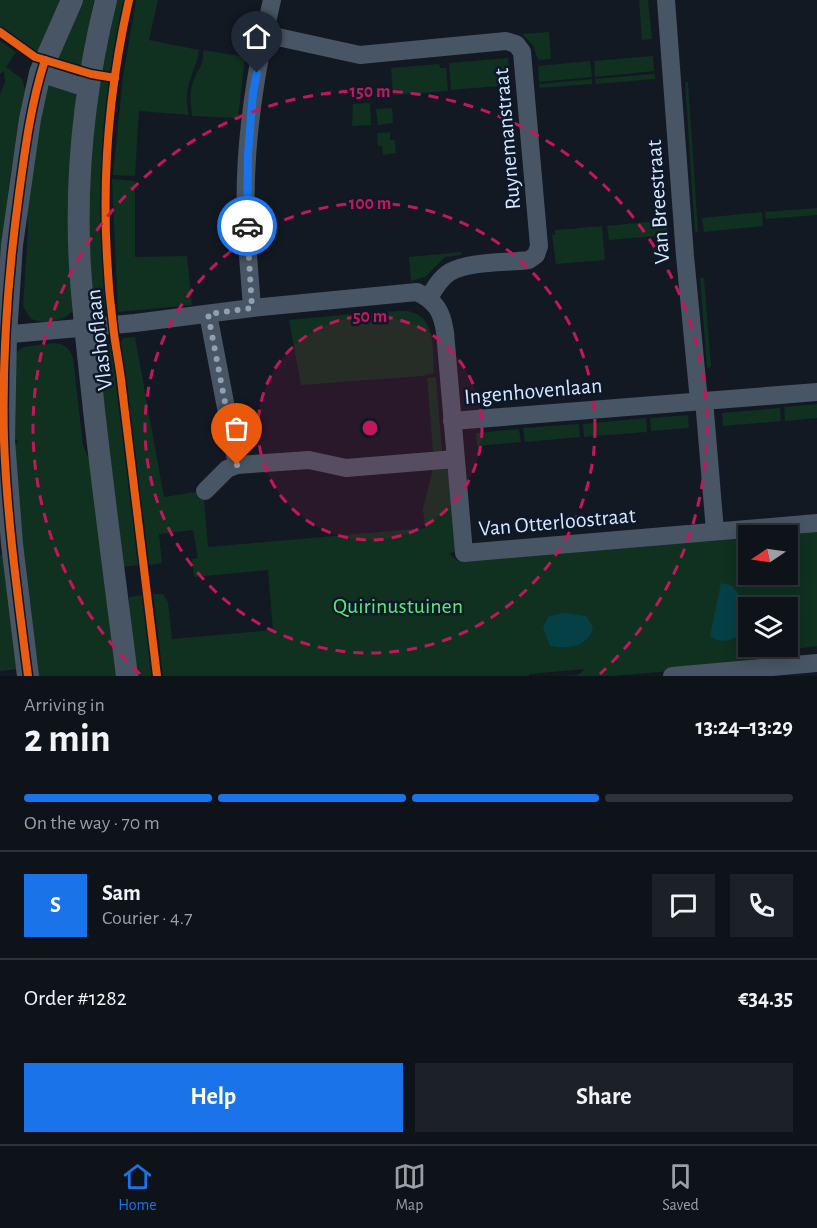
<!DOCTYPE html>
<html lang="en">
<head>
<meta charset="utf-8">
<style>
	:root { --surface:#0e131a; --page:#1c2027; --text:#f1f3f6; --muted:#9b9ea2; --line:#2e3239; --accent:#1a73e8 }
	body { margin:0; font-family:"Alegreya Sans",sans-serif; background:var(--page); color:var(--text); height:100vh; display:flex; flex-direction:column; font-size:22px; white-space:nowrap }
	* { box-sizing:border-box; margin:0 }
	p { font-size:20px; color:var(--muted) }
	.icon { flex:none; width:33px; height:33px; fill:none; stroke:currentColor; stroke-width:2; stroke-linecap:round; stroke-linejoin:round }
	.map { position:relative; height:676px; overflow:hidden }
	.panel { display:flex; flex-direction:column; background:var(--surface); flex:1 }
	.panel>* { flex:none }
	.needle { width:39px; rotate:257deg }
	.tools { position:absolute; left:738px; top:525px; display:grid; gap:12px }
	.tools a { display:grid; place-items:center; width:60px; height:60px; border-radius:0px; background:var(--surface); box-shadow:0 3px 15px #0003,0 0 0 2px var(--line); font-size:30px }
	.pin { position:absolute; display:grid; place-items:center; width:51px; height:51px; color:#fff; margin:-62px -26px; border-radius:50% 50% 50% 0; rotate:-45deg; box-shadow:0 0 6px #0007 }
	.pin .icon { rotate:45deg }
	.courier { position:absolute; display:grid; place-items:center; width:60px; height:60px; margin:-30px; border:4px solid #1a73e8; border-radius:50%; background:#fff; color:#222; box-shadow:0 2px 8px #0007 }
	.headline em { font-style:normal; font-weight:700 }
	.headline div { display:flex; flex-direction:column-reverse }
	.headline { display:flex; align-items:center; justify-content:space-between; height:102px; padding:0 24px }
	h1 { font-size:39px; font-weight:700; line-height:45px }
	.bar { display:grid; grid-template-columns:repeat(4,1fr); gap:9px 6px; align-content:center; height:72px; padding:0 24px }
	.bar i { height:8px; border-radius:4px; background:var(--line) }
	.bar .active { background:var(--accent) }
	.bar p { grid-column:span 4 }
	.line { display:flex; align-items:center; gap:15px; padding:0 24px; border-top:2px solid var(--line) }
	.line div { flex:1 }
	.round { display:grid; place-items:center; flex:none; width:63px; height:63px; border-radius:0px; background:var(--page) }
	.cta { display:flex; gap:12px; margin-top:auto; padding:12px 24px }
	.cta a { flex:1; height:69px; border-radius:0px; background:var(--accent); color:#fff; font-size:24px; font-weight:700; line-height:69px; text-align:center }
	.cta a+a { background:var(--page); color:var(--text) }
	.dock { display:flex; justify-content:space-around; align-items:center; height:84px; border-top:2px solid var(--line); background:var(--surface); font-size:16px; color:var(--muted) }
	.dock a { display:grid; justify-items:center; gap:3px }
	.dock .active { color:var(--accent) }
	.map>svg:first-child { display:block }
	.green { fill:#103020; fill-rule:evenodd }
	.water { fill:#064047 }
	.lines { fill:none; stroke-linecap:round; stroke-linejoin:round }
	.minor { stroke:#485564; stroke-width:18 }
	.tertiary { stroke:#485564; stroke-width:22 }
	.cycleway-casing { stroke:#0d1829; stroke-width:11 }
	.cycleway { stroke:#e95d12; stroke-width:8 }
	.done { stroke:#929fb2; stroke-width:6; stroke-dasharray:0 10.8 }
	.route { stroke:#1a73e8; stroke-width:8 }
	.ring { fill:none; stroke:#c2185b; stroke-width:3; stroke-dasharray:10 8 }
	.labels { text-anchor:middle; stroke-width:5; stroke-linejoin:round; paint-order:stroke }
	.street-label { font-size:22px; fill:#d6e7ff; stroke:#0d1829 }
	.park-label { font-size:22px; fill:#55ec75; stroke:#0d1829 }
	.centre { fill:#c2185b; stroke:#0d1829; stroke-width:3 }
	.ring-label { font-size:18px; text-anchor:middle; font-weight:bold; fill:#c2185b; stroke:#0d1829; stroke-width:5; stroke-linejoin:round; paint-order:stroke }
</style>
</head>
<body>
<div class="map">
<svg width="817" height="676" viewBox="0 0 817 676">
	<rect width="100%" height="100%" fill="#131923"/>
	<g class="green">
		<path d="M0,0H65L41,53L33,50L0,27Z"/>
		<path d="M83,0H94L82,66L56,58Z"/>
		<path d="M110,0H126L112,70L110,72L98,70Z"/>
		<path d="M136,0H158L149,40L199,50C198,61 194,67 191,77C186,90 186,102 189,115L139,111L135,176L113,175L123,77Z"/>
		<path d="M639,0H648L652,39L642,40Z"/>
		<path d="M549,32L551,59L538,60L533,45L522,34Z"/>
		<path d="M0,41L16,52L6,67L22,79L26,93L10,176L0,263V95L5,82L4,71L0,74Z"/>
		<path d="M203,50L245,57L238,118L192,116C191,104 189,92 193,82C198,68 204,66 203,50Z"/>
		<path d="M653,56L654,71L595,77L594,61Z"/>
		<path d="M508,58L511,85L451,90L449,63Z"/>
		<path d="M590,61L592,77L539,82L538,66Z"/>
		<path d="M439,64L440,68H446L448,91L393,95L391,68Z"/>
		<path d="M655,74V79L596,84L595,79Z"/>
		<path d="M97,79L111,81C102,157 101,232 107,308L104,309L98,303L91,291L88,167Z"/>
		<path d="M592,79V84L540,88L539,84Z"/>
		<path d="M685,82H688L698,232L695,233Z"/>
		<path d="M47,84L72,90L77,97L73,310C65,322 42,325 30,318L23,306L28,229L26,193Z"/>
		<path d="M370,103L371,125L352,126L353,104Z"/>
		<path d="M392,108L393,123L378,125L376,109Z"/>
		<path d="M390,132V140H395L396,153L383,155L382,146H378L377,133Z"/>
		<path d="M112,179L135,181V257L187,256L192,305L118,312Z"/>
		<path d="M817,208V215L766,219L765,212Z"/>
		<path d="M762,212L763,226L704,232L702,218Z"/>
		<path d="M667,220L668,235L609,240L607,226Z"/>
		<path d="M602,226L605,260L556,264L552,235H555V230Z"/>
		<path d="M461,252V255L445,257L425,277L411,281L409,257Z"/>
		<path d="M700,278H704L711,367L707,368Z"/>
		<path d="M383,311C391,313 402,309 411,312C437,319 432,350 434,373L422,376L301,385L289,320Z"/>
		<path d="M135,337L164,497L195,492L204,500L208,547L425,528L423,509L433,468H448L457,550L449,554L458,561L681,540C698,543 730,541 746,534L817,530V646L787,650L789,655H812V659L612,676H563L578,675L585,669L529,674V676H163L153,594H163L168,602L172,639L273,630L268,570L194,577L192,559L198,558L193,530L159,534L162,563L149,565L121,342L123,338ZM748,536H788V574H748ZM748,608H788V646H748Z"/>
		<path d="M53,343C63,343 70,348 73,358L83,445L94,471L122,676H36L12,444H17L18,440H12L15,353L24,347Z"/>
		<path d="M108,344L111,345L139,565L121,567L100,369V360Z"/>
		<path d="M436,377L442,451H433L427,378Z"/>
		<path d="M817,404V418L785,421L784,407Z"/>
		<path d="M780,408L781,421L723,426L722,413Z"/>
		<path d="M688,415L689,428L651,431L650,418Z"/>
		<path d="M646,418L647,432L584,437L583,424Z"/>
		<path d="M579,424L580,437L525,442L523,428Z"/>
		<path d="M519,429L521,442L477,446L476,433Z"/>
		<path d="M4,554L18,669L0,671V555Z"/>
		<path d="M142,595L143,596L153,676H132L129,597Z"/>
	</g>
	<g class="water">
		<path d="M721,583L731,585L749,607L748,629C737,637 723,647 710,636Z"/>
		<path d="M565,613L586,616L593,627C588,648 567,649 550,646L543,627L549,616Z"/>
	</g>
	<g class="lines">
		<g class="minor">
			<path d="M666,0L685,256L699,401"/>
			<path d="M264,34L360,55L506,41L516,44L522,52L539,246L536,255L529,260C506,263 470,261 450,272C440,278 434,289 429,298"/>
			<path d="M40,73L89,89"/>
			<path d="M252,308L417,292C436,301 442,312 445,332L464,553L817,523"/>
			<path d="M208,314L237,465L309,460L346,468L455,459"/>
			<path d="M0,335L135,323L252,308C250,279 247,249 246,220C243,146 255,72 272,0"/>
			<path d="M704,400L715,531"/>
			<path d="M452,421L817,392"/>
			<path d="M205,491L227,469L237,465"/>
			<path d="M672,676L817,663"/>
		</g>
		<g class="tertiary">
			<path d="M106,0C85,85 75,178 80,266C83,314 89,362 94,410C104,499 116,587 127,676"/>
			<path d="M28,676L12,544L4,440L6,335L12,245L30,119L40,73L72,0"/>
		</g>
		<g class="cycleway-casing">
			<g id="cycleway">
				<path d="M129,0C110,84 102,171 107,257C108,279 110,302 113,325C115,346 120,366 122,388C133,484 146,580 157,676"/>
				<path d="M0,32L35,57L91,74L115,78"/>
				<path d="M28,676C18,598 7,519 4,440C2,360 8,274 19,194C25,149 31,103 45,60"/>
			</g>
		</g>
		<use href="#cycleway" class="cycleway"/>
	</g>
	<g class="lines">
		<path class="done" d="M237,465L208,314L252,308L247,226"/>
		<path class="route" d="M247,226L248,154L253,93L257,73"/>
	</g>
	<circle cx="370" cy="428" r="112" fill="#c2185b" fill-opacity=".12"/>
	<g class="ring">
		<circle cx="370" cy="428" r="112"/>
		<circle cx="370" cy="428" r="225"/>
		<path d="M140 674A337 337 0 1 1 600 674"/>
	</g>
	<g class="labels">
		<g class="street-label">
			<text transform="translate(506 139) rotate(-95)" y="8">Ruynemanstraat</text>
			<text transform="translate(657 202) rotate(-94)" y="8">Van Breestraat</text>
			<text transform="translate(98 340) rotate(-97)" y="8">Vlashoflaan</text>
			<text transform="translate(533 390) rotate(-5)" y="8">Ingenhovenlaan</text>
			<text transform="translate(557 521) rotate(-5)" y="8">Van Otterloostraat</text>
		</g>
		<g class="park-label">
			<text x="398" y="613">Quirinustuinen</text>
		</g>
	</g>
	<circle cx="370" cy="428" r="9" class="centre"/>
	<g class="ring-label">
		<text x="370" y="97">150 m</text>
		<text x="370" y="209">100 m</text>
		<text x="370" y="322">50 m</text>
	</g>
</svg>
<div class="tools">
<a><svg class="needle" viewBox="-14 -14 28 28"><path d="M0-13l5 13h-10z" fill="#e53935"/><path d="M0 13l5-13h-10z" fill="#9b9ea2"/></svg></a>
<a><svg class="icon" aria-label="layers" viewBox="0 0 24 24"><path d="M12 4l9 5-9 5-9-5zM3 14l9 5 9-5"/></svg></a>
</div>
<div class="pin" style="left:237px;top:465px;background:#ea580c"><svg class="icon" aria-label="bag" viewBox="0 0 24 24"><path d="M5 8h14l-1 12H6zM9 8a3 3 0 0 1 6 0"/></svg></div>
<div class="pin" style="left:257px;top:73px;background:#1f2937"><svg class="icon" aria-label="home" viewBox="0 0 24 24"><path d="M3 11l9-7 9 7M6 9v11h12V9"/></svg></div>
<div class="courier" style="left:247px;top:226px"><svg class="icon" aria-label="car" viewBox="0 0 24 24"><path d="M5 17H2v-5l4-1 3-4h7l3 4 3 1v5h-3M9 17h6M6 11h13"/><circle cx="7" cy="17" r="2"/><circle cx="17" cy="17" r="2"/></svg></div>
</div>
<section class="panel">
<div class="headline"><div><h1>2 min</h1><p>Arriving in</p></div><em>13:24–13:29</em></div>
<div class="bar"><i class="active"></i><i class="active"></i><i class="active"></i><i></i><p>On the way · 70 m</p></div>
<div class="line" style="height:108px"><b class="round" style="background:var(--accent);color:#fff">S</b><div><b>Sam</b><p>Courier · 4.7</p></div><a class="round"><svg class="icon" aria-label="chat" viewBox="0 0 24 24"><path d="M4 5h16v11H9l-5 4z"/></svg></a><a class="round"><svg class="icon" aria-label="phone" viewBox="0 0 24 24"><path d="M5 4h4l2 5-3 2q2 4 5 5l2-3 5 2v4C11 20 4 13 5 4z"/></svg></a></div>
<div class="line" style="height:78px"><div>Order #1282</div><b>€34.35</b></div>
<div class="cta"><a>Help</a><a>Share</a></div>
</section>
<nav class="dock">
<a class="active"><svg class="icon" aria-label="home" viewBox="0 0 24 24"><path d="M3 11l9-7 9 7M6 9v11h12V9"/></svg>Home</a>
<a><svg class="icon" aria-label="map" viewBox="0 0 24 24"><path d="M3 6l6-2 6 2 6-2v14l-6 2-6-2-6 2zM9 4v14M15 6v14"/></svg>Map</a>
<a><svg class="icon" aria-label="saved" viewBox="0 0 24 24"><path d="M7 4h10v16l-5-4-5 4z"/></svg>Saved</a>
</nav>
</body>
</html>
